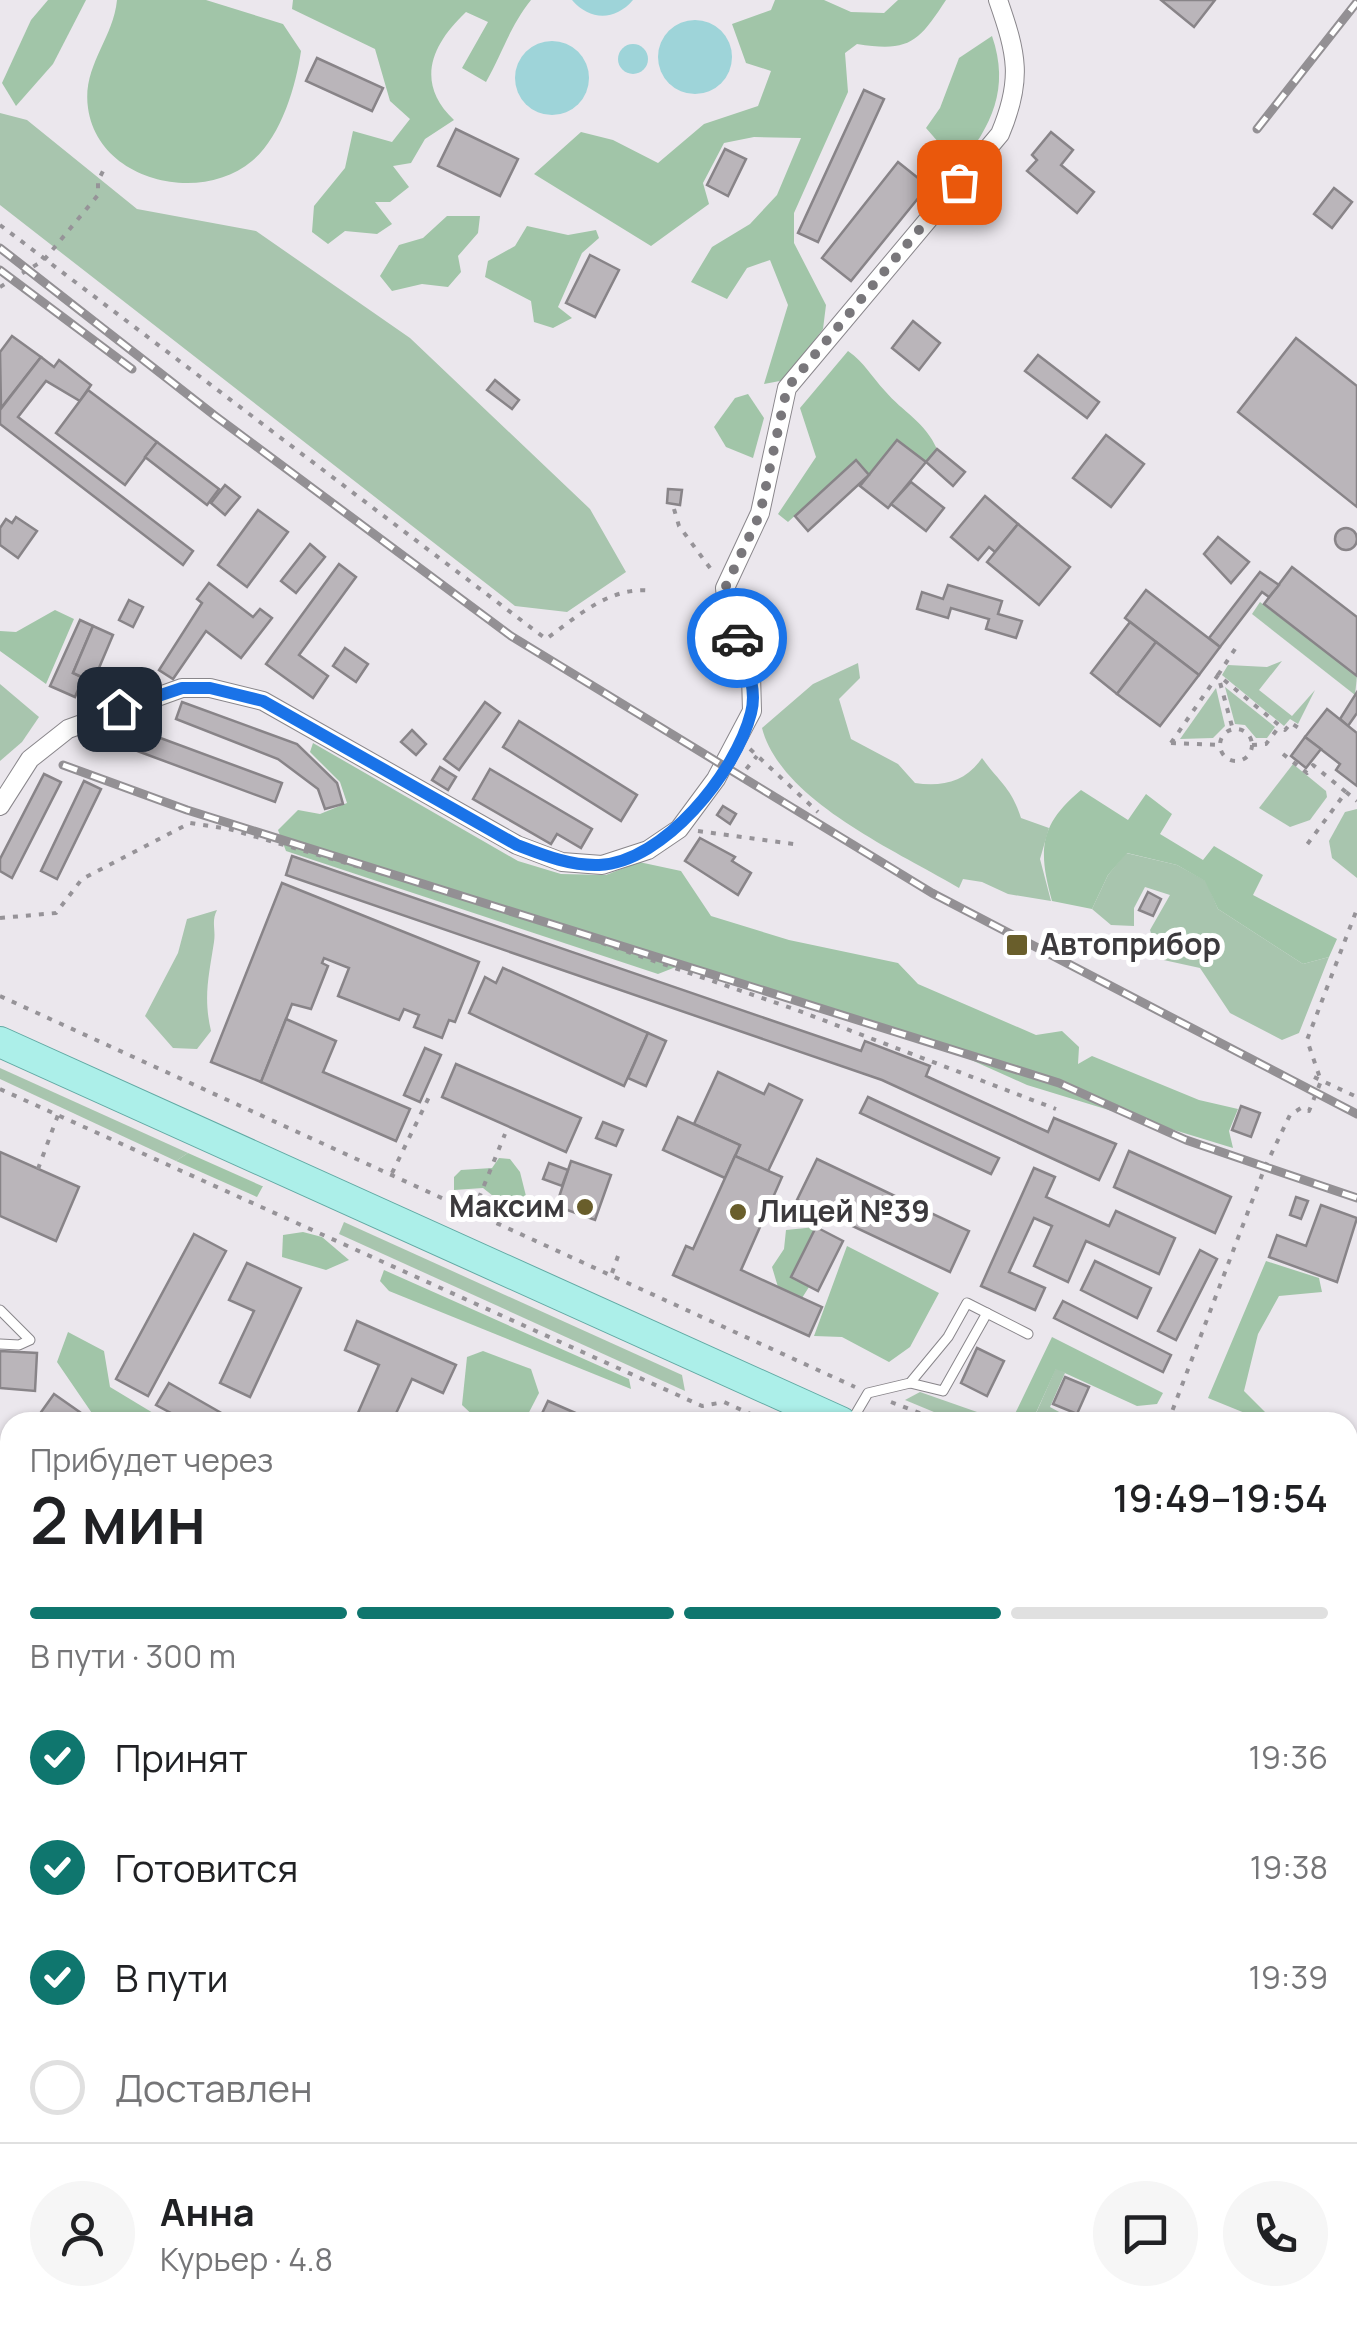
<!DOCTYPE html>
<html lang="ru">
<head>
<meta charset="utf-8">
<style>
	:root { --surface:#fff; --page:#f6f6f6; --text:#202124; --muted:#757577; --line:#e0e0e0; --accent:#0f766e }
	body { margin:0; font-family:Manrope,sans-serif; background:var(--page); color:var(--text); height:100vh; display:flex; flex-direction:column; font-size:38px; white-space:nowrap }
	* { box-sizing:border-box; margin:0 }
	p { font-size:32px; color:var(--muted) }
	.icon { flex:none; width:55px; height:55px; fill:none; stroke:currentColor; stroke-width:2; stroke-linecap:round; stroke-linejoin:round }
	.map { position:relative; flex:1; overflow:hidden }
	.side { position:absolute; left:0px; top:1412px; width:1358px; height:932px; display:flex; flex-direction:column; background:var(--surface); border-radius:30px 30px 0 0; box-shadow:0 2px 8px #0004 }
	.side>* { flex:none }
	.pin { position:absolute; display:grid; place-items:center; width:85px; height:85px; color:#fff; margin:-42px; border-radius:20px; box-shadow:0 5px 15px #0006 }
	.courier { position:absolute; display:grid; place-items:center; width:100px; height:100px; margin:-50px; border:8px solid #1a73e8; border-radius:50%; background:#fff; color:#222; box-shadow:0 2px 12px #0007 }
	.overview em { font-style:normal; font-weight:600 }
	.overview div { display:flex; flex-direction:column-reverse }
	.overview { display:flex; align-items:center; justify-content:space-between; height:170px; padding:0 30px }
	h1 { font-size:65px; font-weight:600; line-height:75px }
	.bar { display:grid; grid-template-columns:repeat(4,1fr); gap:15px 10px; align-content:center; height:120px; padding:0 30px }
	.bar i { height:12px; border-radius:8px; background:var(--line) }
	.bar .selected { background:var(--accent) }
	.bar p { grid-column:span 4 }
	.line { display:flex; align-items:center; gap:25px; padding:0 30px; border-top:2px solid var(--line) }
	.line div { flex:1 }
	.round { display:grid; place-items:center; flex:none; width:105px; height:105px; border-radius:52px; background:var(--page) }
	ol { padding:0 30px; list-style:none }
	li { display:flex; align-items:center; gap:30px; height:110px }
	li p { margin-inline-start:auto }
	li .icon { padding:10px; border-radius:50%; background:var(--accent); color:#fff; stroke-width:4 }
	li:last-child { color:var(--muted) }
	li i { width:55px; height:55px; border:5px solid var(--line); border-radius:50% }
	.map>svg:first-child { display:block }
	.green { fill:#a8c5ae }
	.forest { fill:#a1c5a8 }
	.water { fill:#9ed4d9 }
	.building { fill:#bab5ba; stroke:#888488; stroke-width:2.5 }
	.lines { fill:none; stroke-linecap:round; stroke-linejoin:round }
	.lane-casing { stroke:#89868b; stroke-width:11 }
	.street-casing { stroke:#89868b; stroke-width:20 }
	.primary-casing { stroke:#61a9a3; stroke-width:32 }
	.path { stroke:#969398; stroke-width:4; stroke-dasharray:5 8; stroke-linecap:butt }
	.lane { stroke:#fff; stroke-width:9 }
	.street { stroke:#fff; stroke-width:18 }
	.primary { stroke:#acefe9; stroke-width:30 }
	.rail-casing { stroke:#939094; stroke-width:9 }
	.rail { stroke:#fff; stroke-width:5; stroke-dasharray:15; stroke-linecap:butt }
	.done { stroke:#79777b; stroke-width:10; stroke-dasharray:0 18 }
	.route { stroke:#1a73e8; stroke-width:12 }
	.poi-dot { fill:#695e2b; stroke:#fff; stroke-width:4 }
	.labels { text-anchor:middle; stroke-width:10; stroke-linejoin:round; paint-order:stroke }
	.poi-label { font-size:30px; font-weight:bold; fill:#3c3a3d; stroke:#fff; text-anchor:start }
</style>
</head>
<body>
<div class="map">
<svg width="1357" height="2344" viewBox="0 0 1357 2344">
	<rect width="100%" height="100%" fill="#ebe7ed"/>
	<g class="green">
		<path d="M0,113L27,120L137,209L256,231L410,338L590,509L626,572L567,612L515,606L0,205Z"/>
		<path d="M1260,602L1357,676L1355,695L1252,614Z"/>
		<path d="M1282,661L1259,690L1292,716L1315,690L1298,724L1290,719L1284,726L1222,675L1228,665L1267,667Z"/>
		<path d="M858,663L860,678L839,699L851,739L898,764L915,783C942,787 966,782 982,758C1000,783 1011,787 1021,818L1049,828L1040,859L1051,901L1008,894L982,882L963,879L959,888C897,851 781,801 762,728L813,684Z"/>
		<path d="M0,684L39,717L22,742L0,761Z"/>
		<path d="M1225,687L1275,727L1267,738H1256L1245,725L1235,724Z"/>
		<path d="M1216,688L1225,726L1213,738L1180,739Z"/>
		<path d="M1293,764L1326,791L1327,797L1310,820L1290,827L1259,808Z"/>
		<path d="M1357,809V878L1332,858L1329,841L1345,812Z"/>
		<path d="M1126,853L1177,865L1206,881L1218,909L1303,964L1329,957L1299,1033L1282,1040L1230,1013L1200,968L1159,959L1150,930L1170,895L1145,887L1134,908V926L1111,925L1092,909L1108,875Z"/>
		<path d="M217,910C211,922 216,929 214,942C209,975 203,997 211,1031L197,1049L173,1048L145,1016L178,953L187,919Z"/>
		<path d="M0,1068L188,1153L176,1161L0,1079Z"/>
		<path d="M344,1222L682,1375L685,1391L339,1234Z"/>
		<path d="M1056,1368L1065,1373L1050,1407L1072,1419L1102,1422H1038L1034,1418Z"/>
		<path d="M920,1392L997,1419L995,1422H958L905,1400Z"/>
	</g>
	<g class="forest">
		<path d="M48,0H86L53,64L16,106L2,83L31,20Z"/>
		<path d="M117,0H206L283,24L301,51C296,86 281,137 252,161C200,205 98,181 88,108C82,66 113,40 117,0Z"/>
		<path d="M293,0H531C509,28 503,52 486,82L462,68L488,22L466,12C431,45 415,83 454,120L425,139L411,163L393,166L409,187L390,202H375L392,224L377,234L345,231L328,244L312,232L314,206L345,168L353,131L392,142L410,119L390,101L375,49L292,9Z"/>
		<path d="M775,0H824L851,12L884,13L898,0H946C918,43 909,52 857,44L845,53L848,92L794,213V243L826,305L823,329L785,380L764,384L788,305L770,260L747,268L727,299L691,282L712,247L750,224L777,195L801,138L754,137L724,143L703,183L709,204L651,246L534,174L581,132L613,140L658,163L704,124L758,106L771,71L746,63L732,24L771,10Z"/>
		<path d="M992,36C1010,88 992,126 959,166L926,128L940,108L959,58Z"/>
		<path d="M447,216H480L478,233L458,256L461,272L448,287L422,284L392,291L380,276L399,245L423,238Z"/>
		<path d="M527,226L568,235L596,230L599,238L582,253L558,307L572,318L553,328L534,322L531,301L485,277L488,261L515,246Z"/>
		<path d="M848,351C865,363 871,376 885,391C903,412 925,422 937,449L926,462L897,440L869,475L856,460L788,522L778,514L816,457L800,408Z"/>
		<path d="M748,394L764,418L753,458L726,447L714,427L735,398Z"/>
		<path d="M55,610L74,619L46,684L0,651V631L16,632Z"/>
		<path d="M313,743L518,861L561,874L606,875L639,862L681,871L711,916L789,940L898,963L918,984L1036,1035L1062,1031L1079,1047L1078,1064L1092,1056L1199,1100L1238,1109L1229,1131L1233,1148L1027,1085L918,1036L686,963L658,974L286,851L278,830L298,810L320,814L347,803L340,782L310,752Z"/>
		<path d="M1081,790L1128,820L1146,794L1172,814L1160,834L1203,860L1214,846L1263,875L1253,895L1337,939L1329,957L1303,964L1218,909L1205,881L1177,865L1127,853L1108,875L1092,909L1052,901C1038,850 1039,825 1081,790Z"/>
		<path d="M188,1153L262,1186H263L257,1197L176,1161Z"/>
		<path d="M499,1158L510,1159L520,1172L526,1196L512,1211L483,1188L454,1190V1177L461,1170L492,1168Z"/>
		<path d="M816,1227L791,1276L809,1287L802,1298L778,1287L772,1267L784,1249L786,1230Z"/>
		<path d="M303,1232L322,1237L349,1260L326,1270L282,1257L283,1235Z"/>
		<path d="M847,1246L939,1293L910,1347L889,1362L842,1337L814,1336Z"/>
		<path d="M1266,1261L1319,1278L1322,1292L1279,1296L1258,1334L1244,1391L1265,1412L1299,1422H1267L1208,1398Z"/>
		<path d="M384,1270L629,1379L631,1389L389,1291L380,1281Z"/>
		<path d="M68,1332L104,1351L110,1387L168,1422H98L57,1362Z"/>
		<path d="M1052,1337L1163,1393L1157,1404L1137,1406L1056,1369L1034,1417L1038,1422H1011Z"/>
		<path d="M483,1351L531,1369L539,1393L524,1422H480L462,1405L467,1357Z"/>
	</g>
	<g class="water">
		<path d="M572,0H633C615,21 590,21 572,0Z"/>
		<circle cx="695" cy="57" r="37"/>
		<circle cx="552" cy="78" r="37"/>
		<circle cx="633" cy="59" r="15"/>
	</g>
	<g class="building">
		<path d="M1161,0H1215L1194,27Z"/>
		<path d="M317,58L383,88L372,111L306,81Z"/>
		<path d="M864,90L884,99L818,242L798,233Z"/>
		<path d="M456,129L518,159L500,196L438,166Z"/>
		<path d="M1051,132L1073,150L1061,165L1094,192L1077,213L1027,171L1037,160L1032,155Z"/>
		<path d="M725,149L746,159L728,196L707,185Z"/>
		<path d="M898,162L928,186L851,281L822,258Z"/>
		<path d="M1334,188L1352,202L1332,228L1314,214Z"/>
		<path d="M590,255L619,270L595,317L566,303Z"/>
		<path d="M913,321L940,343L919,370L892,348Z"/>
		<path d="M12,336L41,357L1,408L0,352Z"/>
		<path d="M1296,338L1357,386V507L1238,412Z"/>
		<path d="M1038,355L1099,402L1087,418L1025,371Z"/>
		<path d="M41,357L54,367L59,360L91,385L80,401L46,381L18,417L193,551L183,565L0,424V410Z"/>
		<path d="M495,380L519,400L512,409L487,390Z"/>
		<path d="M88,390L157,442L125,485L56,433Z"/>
		<path d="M1106,435L1144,464L1111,507L1073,478Z"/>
		<path d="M897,440L926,462L888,508L860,486Z"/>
		<path d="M157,442L219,489L207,505L145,457Z"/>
		<path d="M937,449L965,472L953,486L926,462Z"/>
		<path d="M856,460L869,475L808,531L795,516Z"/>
		<path d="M911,482L944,508L926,531L891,504Z"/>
		<path d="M225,485L240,497L225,515L211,503Z"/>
		<path d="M668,489L682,490L680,505L667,503Z"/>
		<path d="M985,496L1018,524L995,552L989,547L978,560L951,537Z"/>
		<path d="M258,510L288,532L247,587L218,565Z"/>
		<path d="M16,517L37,531L18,558L0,545V528L6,519L12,523Z"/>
		<path d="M1018,524L1070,567L1039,605L987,562Z"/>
		<circle cx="1346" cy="539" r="11"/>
		<path d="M1218,537L1249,562L1231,583L1204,554Z"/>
		<path d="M310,544L325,557L296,593L281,581Z"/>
		<path d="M339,564L356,577L299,655L328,676L313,698L266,664Z"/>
		<path d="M1292,567L1357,617V676L1264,604Z"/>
		<path d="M1260,572L1279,585L1269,597L1262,592L1220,647L1209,638Z"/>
		<path d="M209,583L253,617L260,609L272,618L241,658L206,631L173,679L159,670L202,603L197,599Z"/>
		<path d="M948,585L1002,601L998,614L1022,621L1016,638L986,629L989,619L951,608L948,618L917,609L922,592L943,599Z"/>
		<path d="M1146,590L1220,647L1199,675L1125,618Z"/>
		<path d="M129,600L143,607L133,627L119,620Z"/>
		<path d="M80,620L93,626L73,673L83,678L75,697L50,686Z"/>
		<path d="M1130,622L1156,642L1117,694L1091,673Z"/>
		<path d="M93,626L113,635L93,682L73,673Z"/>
		<path d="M1156,642L1199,675L1160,726L1117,694Z"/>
		<path d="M345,648L368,664L356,682L333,666Z"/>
		<path d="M1357,692V713L1348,726L1340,719Z"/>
		<path d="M182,702L297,744L337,783L343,804L325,809L318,789L278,759L176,719Z"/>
		<path d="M485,702L500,713L459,770L444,759Z"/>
		<path d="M1327,709L1357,733V786L1336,770L1340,764L1305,737Z"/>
		<path d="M519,721L637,795L621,821L503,747Z"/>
		<path d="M128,726L282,783L275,802L121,745Z"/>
		<path d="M412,730L426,744L416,755L401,742Z"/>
		<path d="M1305,737L1321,749L1306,768L1291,756Z"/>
		<path d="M440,767L456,777L448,790L432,780Z"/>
		<path d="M490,769L592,829L581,848L557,834L551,844L473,799Z"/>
		<path d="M44,774L61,782L12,878L0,871V859Z"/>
		<path d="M84,781L101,789L57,879L41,871Z"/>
		<path d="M723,806L736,814L730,824L717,815Z"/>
		<path d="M700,838L735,857L732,861L751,873L738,895L685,861Z"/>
		<path d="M292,856L861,1051L865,1041L930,1066L926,1076L1048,1132L1054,1118L1116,1144L1099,1180L882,1080L286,875Z"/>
		<path d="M282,883L479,962L455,1022L449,1020L442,1038L414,1027L419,1015L404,1009L399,1020L338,996L349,968L324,958L322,963L328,966L311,1009L292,1004L261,1082L211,1062Z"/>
		<path d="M1148,892L1161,899L1153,916L1139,910Z"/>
		<path d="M503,968L648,1033L624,1086L469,1013L485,977L496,983Z"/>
		<path d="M286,1019L336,1041L323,1072L410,1109L396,1141L261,1082Z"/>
		<path d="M648,1033L666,1041L646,1086L628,1078Z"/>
		<path d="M425,1048L441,1055L420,1102L404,1095Z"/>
		<path d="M456,1064L581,1118L566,1152L442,1097Z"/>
		<path d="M718,1072L764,1094L769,1084L802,1100L768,1171L735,1156L740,1145L694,1124Z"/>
		<path d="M868,1097L999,1158L991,1174L860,1113Z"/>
		<path d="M1241,1106L1260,1113L1251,1137L1232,1130Z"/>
		<path d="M678,1117L740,1145L725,1178L663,1150Z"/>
		<path d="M603,1122L623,1130L616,1146L596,1138Z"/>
		<path d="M1129,1151L1231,1197L1215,1233L1114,1187Z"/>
		<path d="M0,1152L79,1187L56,1241L0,1216Z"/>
		<path d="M735,1156L782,1177L741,1270L822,1307L809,1336L673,1275L686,1246L693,1249Z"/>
		<path d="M817,1159L969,1231L950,1272L797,1200Z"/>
		<path d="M571,1161L611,1175L595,1220L556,1206Z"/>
		<path d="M549,1163L568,1170L562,1186L543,1179Z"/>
		<path d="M1034,1168L1055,1177L1046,1197L1109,1226L1116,1211L1175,1238L1159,1274L1086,1241L1068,1282L1034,1266L1052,1226L1034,1218L1009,1272L1045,1288L1035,1310L981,1286Z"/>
		<path d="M1296,1197L1308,1201L1301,1219L1290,1215Z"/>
		<path d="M1321,1205L1357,1218L1337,1282L1269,1257L1277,1235L1306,1246Z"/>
		<path d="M816,1227L843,1241L818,1291L791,1277Z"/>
		<path d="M194,1234L226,1251L148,1396L116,1379Z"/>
		<path d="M1200,1250L1217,1259L1176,1340L1158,1331Z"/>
		<path d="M1095,1261L1151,1288L1137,1318L1081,1290Z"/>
		<path d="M247,1263L301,1288L250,1397L220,1383L254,1311L229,1300Z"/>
		<path d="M1063,1301L1171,1355L1163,1372L1054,1318Z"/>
		<path d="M357,1321L456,1365L443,1393L412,1379L392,1422H354L379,1365L345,1350Z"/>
		<path d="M977,1348L1004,1361L987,1396L961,1383Z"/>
		<path d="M0,1351L37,1353L35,1391L0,1388Z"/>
		<path d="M1065,1377L1089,1387L1077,1414L1053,1404Z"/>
		<path d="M169,1383L237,1422H188L156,1405Z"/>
		<path d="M54,1394L91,1420L90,1422H34Z"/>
		<path d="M548,1401L596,1422H538Z"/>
		<path d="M1353,1510L1357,1512V1555L1349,1574L1348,1522Z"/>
		<path d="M1348,1764L1357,1769V1816L1348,1812Z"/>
		<path d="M1348,1812L1357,1816V1860L1352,1857L1348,1867Z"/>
		<path d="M0,1963L10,1967V2023L0,2019Z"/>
		<path d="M1348,2038L1357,2042V2275L1348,2271Z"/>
		<path d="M1348,2314L1357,2318V2344H1225L1205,2335H1348Z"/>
		<path d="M317,2335H479L475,2344H337Z"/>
		<path d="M479,2335H512L508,2344H475Z"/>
		<path d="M922,2335H969L965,2344H943Z"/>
		<path d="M969,2335H1051L1071,2344H965Z"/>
	</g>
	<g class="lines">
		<g class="lane-casing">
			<g id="lane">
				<path d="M0,1310L30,1340L19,1345L0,1344"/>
				<path d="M910,1383L943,1391L987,1313"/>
				<path d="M851,1422L868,1393L910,1383L948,1337L967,1303L1028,1334"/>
				<path d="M1348,1639L1357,1618"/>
			</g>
		</g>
		<g class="street-casing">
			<path id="street" d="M0,806L30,759L68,729L182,688H210L263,701L517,845L562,862L602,865L648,850L679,829L716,779L752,711L751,675L727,607L725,588L760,513L787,388L1000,134C1023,80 1017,54 998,0"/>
		</g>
		<g class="primary-casing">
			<g id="primary">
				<path d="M0,1042L841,1422"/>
				<path d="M1348,1648L1357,1652"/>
			</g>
		</g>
		<g class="path">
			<path d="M0,225L546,639C578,616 611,585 653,591"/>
			<path d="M0,287L44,260L98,195V181L104,169"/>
			<path d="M674,509L679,526L713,572"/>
			<path d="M1235,649L1218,675L1285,730L1291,723L1300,729"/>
			<circle cx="1236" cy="745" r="16"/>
			<path d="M1171,743L1218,675L1233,730"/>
			<path d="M1171,743L1220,745"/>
			<path d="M1252,745L1266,744L1279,727"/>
			<path d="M750,749L818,812"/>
			<path d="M1283,754L1307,773L1313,765L1346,792L1303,850"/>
			<path d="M738,779L757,756"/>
			<path d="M1346,792L1357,801"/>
			<path d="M698,831L801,845"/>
			<path d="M0,918L56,913L82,879L190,823L229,829L497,907L794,1009L1056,1109"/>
			<path d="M0,996L855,1387"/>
			<path d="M1314,1077L1357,1097"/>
			<path d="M0,1089L702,1406L724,1402L768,1422"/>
			<path d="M38,1169L58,1115"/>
			<path d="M392,1173L431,1093"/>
			<path d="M474,1210L505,1134"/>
			<path d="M612,1273L618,1256"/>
			<path d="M891,1402L943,1422"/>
			<path d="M1168,1422L1265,1167L1290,1115L1301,1108L1309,1111L1321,1081L1307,1040L1357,909"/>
			<path d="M1348,1693L1357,1697"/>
		</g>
		<use href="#lane" class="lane"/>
		<use href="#street" class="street"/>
		<use href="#primary" class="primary"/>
		<g class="rail-casing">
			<g id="rail">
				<path d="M1257,129L1357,2"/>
				<path d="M0,248L214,415L511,636L932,893L1357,1114"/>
				<path d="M0,270L132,369"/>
				<path d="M63,765L187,810L1059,1083L1186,1140L1357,1198"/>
				<path d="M0,2072L10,2077"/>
				<path d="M833,2335L844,2344"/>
			</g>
		</g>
		<use href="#rail" class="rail"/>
	</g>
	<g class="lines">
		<path class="done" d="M737,638L725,588L760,514L787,388L959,182"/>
		<path class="route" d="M119,709L182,688H210L263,701L517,845C543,855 570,866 599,865C664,862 736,772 751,713C758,687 745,662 737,638"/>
	</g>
	<g class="poi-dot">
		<rect x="1005" y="933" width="24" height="24" rx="5"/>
		<circle cx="585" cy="1207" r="10"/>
		<circle cx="738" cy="1212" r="10"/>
	</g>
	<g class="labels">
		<g class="poi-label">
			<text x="1040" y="955">Автоприбор</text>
			<text x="565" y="1217" text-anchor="end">Максим</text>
			<text x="758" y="1222">Лицей №39</text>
		</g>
	</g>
</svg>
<div class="pin" style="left:959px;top:182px;background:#ea580c"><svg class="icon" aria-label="bag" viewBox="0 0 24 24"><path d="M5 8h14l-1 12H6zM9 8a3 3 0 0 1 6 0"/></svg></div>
<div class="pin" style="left:119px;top:709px;background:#1f2937"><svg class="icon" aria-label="home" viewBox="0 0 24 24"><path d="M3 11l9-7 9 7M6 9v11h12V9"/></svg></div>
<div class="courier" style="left:737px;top:638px"><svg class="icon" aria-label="car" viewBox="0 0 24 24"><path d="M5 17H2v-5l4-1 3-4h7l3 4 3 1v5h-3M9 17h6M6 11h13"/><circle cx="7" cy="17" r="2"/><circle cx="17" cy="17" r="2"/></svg></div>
<section class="side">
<div class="overview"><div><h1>2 мин</h1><p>Прибудет через</p></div><em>19:49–19:54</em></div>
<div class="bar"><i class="selected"></i><i class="selected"></i><i class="selected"></i><i></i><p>В пути · 300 m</p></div>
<ol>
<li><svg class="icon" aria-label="check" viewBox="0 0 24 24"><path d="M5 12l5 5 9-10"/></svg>Принят<p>19:36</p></li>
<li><svg class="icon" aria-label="check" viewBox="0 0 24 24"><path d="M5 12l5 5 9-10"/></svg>Готовится<p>19:38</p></li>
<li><svg class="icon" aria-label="check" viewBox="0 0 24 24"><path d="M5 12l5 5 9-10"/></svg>В пути<p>19:39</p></li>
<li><i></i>Доставлен</li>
</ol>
<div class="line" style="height:180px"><a class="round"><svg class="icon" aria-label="person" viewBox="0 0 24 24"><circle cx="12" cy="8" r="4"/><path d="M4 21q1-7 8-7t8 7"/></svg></a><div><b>Анна</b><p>Курьер · 4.8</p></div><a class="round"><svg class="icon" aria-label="chat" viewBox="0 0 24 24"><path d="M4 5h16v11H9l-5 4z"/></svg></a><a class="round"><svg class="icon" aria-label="phone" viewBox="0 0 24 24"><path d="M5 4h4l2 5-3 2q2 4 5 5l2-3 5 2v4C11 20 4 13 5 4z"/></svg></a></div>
</section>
</div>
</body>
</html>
